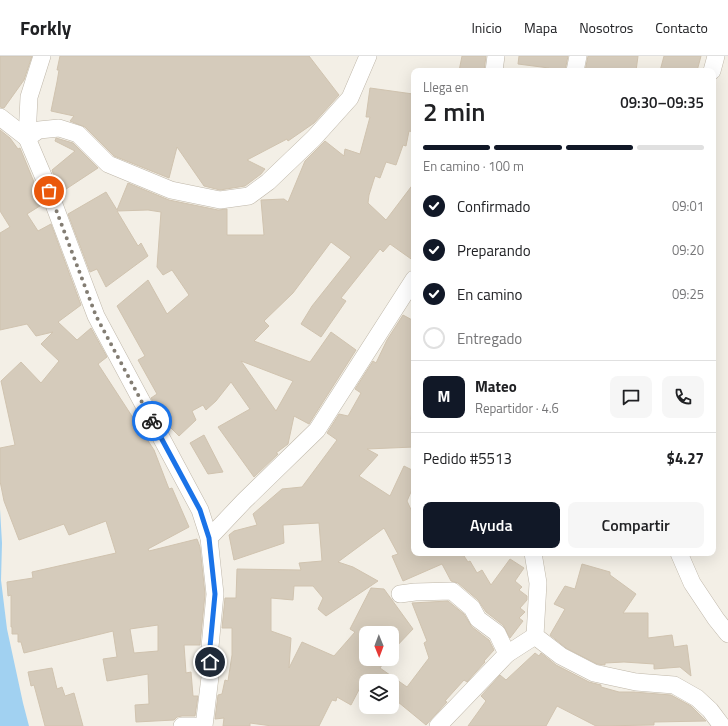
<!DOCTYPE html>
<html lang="es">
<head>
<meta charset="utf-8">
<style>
	:root { --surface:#fff; --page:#f6f6f6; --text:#202124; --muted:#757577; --line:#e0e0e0; --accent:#111827 }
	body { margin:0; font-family:"Titillium Web",sans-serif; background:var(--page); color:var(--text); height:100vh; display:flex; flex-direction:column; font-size:15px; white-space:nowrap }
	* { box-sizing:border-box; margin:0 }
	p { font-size:13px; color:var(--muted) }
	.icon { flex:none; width:22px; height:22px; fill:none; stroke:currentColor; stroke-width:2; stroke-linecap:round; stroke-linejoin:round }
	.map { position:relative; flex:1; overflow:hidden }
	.drawer { position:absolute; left:411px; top:12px; width:305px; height:488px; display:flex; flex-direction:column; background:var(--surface); border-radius:8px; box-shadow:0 4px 16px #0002 }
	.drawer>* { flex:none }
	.needle { width:26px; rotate:179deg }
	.controls { position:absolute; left:359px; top:570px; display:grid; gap:8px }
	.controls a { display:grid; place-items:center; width:40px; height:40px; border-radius:8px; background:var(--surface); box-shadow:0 4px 16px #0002; font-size:20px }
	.pin { position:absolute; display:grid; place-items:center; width:34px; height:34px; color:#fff; margin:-17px; border:2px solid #fff; border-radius:50%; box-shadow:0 1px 4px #0007 }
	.courier { position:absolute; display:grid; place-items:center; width:40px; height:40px; margin:-20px; border:3px solid #1a73e8; border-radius:50%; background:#fff; color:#222; box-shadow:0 1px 5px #0007 }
	.summary em { font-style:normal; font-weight:600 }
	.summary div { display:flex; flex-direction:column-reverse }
	.summary { display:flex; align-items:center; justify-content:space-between; height:68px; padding:0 12px }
	h1 { font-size:26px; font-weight:600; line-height:30px }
	.bar { display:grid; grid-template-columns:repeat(4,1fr); gap:6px 4px; align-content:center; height:48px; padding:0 12px }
	.bar i { height:5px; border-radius:3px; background:var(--line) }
	.bar .active { background:var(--accent) }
	.bar p { grid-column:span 4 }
	.line { display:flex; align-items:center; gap:10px; padding:0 12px; border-top:1px solid var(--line) }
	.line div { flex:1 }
	.round { display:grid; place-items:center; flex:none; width:42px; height:42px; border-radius:8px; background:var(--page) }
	ol { padding:0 12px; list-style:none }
	li { display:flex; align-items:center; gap:12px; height:44px }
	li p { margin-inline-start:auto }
	li .icon { padding:4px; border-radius:50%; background:var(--accent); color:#fff; stroke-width:4 }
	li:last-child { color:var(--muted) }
	li i { width:22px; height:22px; border:2px solid var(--line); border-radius:50% }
	.primary-button { display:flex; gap:8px; margin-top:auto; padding:8px 12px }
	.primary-button a { flex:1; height:46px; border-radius:8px; background:var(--accent); color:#fff; font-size:16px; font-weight:600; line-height:46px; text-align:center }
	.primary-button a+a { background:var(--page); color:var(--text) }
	header { display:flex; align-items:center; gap:24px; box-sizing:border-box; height:56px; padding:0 20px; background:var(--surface); border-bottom:1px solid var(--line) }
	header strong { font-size:19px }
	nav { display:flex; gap:22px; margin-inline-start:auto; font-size:14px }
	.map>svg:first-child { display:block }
	.water { fill:#a1d1f1 }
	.building { fill:#d5cbbb; stroke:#d0c3af; fill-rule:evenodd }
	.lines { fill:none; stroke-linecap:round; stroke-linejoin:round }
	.street-casing { stroke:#bfb7a9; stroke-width:18 }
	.street { stroke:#fff; stroke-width:17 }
	.done { stroke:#837d73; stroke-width:4; stroke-dasharray:0 7.2 }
	.route { stroke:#1a73e8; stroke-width:5 }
</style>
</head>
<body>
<header>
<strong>Forkly</strong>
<nav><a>Inicio</a><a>Mapa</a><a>Nosotros</a><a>Contacto</a></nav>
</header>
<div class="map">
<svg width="728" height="670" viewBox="0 0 728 670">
	<rect width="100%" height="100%" fill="#f3efe6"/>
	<path class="water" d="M0,453L2,487L1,524L7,573L23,647L29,670H0Z"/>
	<g class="building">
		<path d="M0,0H32L24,24L4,52L0,51Z"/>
		<path d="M60,0H309L339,39L314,67L288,85L287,83L247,104L265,113L261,118L245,130L220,134L204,130L177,91L169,122L114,100L85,71L70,65L74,60L51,55L57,26L59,14H57Z"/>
		<path d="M462,0H486L484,15H459Z"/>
		<path d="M519,0H568L565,15H548L549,12L518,8Z"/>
		<path d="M588,0H638L636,15H585Z"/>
		<path d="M664,0H701L697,15H660Z"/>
		<path d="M370,32L413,38L414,76L409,75L406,90L403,89L396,109L386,106L380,122L375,120L369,139L368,147L386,164L414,127V205L390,188L383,196L380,193L341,242L346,245L321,281L301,268L312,250L351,201L331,186L293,237L264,265L269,270L254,285L310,306L331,276L356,294L309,368L294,360L288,388L276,397L278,398L254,421L218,371L250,353L231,326L216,345L206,354L203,349L192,355L196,364L179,380L163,364L151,342L157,338L138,304L145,300L117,250L148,224L167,258L189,239L172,214L163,219L157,211L161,156L148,154L117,155L138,190L141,187L148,200L106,231L97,213L90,216L68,158L106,136L117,154L128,127L169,144L218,154L227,153V179H264L261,144L284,143L288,146L305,105L325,85L344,100L345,93L360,98L370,61H366ZM241,305L293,325L276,355Z"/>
		<path d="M0,74L10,82L18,93L20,92L43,148L27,158L38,175L51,168L81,249L58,266L77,284L91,272L107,301L98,308L154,394L169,433L172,432L189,471L148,493L149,495L197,483L200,491L205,538L200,589H184L186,617L191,616L193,640H198L195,660H182L177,661L174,664L136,666L135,649L149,648L148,618L107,625L103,603L117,601L113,575L24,597L21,586H18V578H12V571H11V539L8,540L7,526L33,522L32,516L116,497L106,465L69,479L64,468L19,484L4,445L0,425V392L15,389L1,325L21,306L41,327L59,305L41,288L53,276L36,280L27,268L0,274V177L10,171L0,155ZM158,569V595L134,597L130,573Z"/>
		<path d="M56,82L73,87L98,112L60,137L52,114L75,95L55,85Z"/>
		<path d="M403,259L414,265V340L411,363L414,368V391L367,393L378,399L359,420L390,440L404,410L414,415V429L407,445L414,460V497H469L464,500L468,506L470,505L477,517L482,514L491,529L510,503L524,512L515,525L522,531L519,534L527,540V544L520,552L525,556L519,562L523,565L510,582L503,569L486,556L478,544L458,527L451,525L442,508L403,525L392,500L398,498L384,472L338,506L353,511L378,525L326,560L318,553L323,542L313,530H294L293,544L271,542V575L291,582L289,612L302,586L334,600L355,576L350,573L371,532L384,533L413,573L392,595V577H366V603H386L380,612L407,631L429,602L424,587L427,585L412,547L448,545L464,558L472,571L489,584L494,594L484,605L485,606L467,626L464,624L445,645L447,646L426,669L392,641V625L364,624L351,649L337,641L336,645L332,644L319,670H272L250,667V670H223L224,662L215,663L218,639L222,638L225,624L228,625L232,599V572H222L225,542H236L237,513L301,514L299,507L322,505L319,467L283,469L284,487L234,504L229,479L234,475L257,469L253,458L282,433L302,431L337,384L327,377L339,358L348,360L361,337L355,333L373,305L376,307L387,284Z"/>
		<path d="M204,379L223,416L208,418L190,387Z"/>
		<path d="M582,508L610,516V519L636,538L623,557H648V582L672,579L674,591L687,589L691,620L680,611L654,613V608L624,606L605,607V609L597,608L566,592L550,579L565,553L554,548L565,530L575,533Z"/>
		<path d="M535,597L539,600L541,597L556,609L589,626L601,629V631L619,636H634L671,639L691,650L706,665L654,666V669L596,670L557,650L546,670H468L486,645L481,640L500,619L506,624Z"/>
		<path d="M52,612L57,633L62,631L65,640L74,637L83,670H45L34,629L31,630L28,616Z"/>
	</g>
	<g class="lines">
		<g class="street-casing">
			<g id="street">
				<path d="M42,0L29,41L27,82L44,122L96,260L200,454L209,482L215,538L210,591V621L204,670"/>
				<path d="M494,15L496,0"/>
				<path d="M575,15L578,0"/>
				<path d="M712,15L716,0"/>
				<path d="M0,61L27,82L39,74L59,72L78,78L108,108L171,134L220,144L249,140L268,126L314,82L350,42L368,0"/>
				<path d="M209,482L244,445L317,374L414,223"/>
				<path d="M533,497L538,527L535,580L561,600L594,617L636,626L674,629L697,642L710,654L722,670"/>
				<path d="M679,497L692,527L716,563L728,578"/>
				<path d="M400,538L415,536L452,535L472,552L478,563L497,577L507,598"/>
				<path d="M182,670H194"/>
				<path d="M438,670L507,598L535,580"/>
			</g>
		</g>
		<use href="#street" class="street"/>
	</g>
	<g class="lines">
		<path class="done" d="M49,135L96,260L152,365"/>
		<path class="route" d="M152,365L200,454L209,482L215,538L210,591V606"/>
	</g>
</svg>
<div class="controls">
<a><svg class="needle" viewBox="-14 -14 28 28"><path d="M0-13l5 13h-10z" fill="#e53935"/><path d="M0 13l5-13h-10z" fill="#757577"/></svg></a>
<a><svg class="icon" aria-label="layers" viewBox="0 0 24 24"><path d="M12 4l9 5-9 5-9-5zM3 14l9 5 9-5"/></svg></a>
</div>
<div class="pin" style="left:49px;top:135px;background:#ea580c"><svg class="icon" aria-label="bag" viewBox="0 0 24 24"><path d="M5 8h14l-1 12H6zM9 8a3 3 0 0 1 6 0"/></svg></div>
<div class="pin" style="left:210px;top:606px;background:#1f2937"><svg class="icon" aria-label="home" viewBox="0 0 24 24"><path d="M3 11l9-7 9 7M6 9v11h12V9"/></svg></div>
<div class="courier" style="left:152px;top:365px"><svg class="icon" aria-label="bike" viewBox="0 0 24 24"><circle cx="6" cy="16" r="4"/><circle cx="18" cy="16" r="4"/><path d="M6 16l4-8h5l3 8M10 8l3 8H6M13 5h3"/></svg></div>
<section class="drawer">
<div class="summary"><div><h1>2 min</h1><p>Llega en</p></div><em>09:30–09:35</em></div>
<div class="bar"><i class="active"></i><i class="active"></i><i class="active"></i><i></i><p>En camino · 100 m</p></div>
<ol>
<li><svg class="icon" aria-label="check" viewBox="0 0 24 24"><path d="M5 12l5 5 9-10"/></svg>Confirmado<p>09:01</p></li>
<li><svg class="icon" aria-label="check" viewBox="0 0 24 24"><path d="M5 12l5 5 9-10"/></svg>Preparando<p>09:20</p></li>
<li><svg class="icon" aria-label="check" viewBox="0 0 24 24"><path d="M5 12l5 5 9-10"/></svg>En camino<p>09:25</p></li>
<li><i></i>Entregado</li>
</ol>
<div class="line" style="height:72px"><b class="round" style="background:var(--accent);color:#fff">M</b><div><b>Mateo</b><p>Repartidor · 4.6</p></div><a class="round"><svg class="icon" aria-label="chat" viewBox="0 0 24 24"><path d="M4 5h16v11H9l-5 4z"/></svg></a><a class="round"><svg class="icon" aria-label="phone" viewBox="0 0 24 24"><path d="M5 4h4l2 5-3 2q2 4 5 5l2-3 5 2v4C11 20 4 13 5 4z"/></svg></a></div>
<div class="line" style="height:52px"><div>Pedido #5513</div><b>$4.27</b></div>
<div class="primary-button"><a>Ayuda</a><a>Compartir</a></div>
</section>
</div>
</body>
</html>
